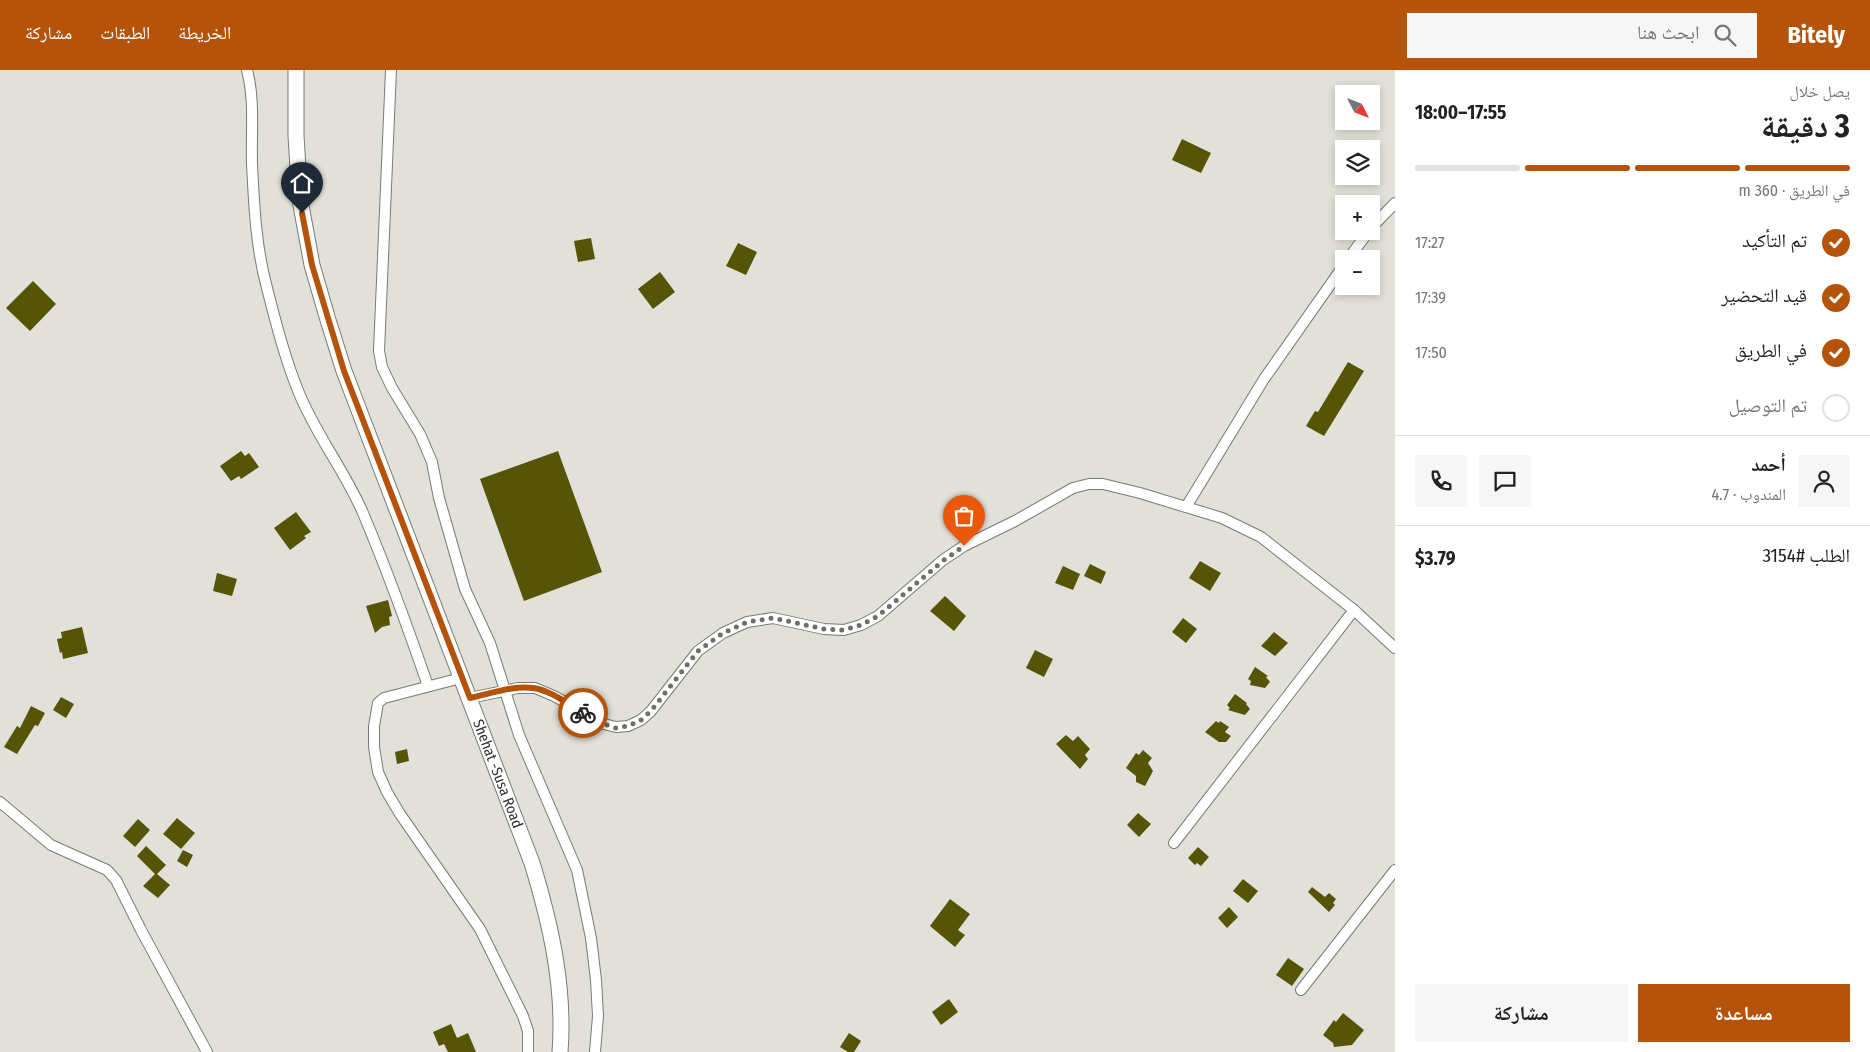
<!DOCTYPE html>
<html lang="ar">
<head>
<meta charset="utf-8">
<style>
	:root { --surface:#fff; --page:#f6f6f6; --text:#222; --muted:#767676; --line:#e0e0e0; --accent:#b45309 }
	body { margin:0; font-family:"Fira Sans Condensed","Noto Naskh Arabic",sans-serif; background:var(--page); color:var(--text); direction:rtl; height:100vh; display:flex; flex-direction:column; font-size:19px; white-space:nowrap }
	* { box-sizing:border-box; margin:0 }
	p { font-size:16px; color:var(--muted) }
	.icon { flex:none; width:28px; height:28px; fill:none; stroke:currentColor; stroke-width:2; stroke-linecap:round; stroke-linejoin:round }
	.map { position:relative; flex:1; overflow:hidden; direction:ltr }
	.panel { display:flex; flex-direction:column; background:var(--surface); width:475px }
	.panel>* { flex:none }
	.needle { width:32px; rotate:132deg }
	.fabs { position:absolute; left:1335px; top:15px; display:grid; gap:10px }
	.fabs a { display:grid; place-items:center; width:45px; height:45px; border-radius:0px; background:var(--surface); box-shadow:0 2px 8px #0003; font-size:25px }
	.pin { position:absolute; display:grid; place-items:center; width:42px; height:42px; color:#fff; margin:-51px -21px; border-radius:50% 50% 50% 0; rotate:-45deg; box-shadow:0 0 5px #0007 }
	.pin .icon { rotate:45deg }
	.courier { position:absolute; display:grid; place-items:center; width:50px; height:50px; margin:-25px; border:4px solid #b45309; border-radius:50%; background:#fff; color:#222; box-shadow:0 1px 6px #0007 }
	.head em { font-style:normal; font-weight:700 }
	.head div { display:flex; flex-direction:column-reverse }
	.head { display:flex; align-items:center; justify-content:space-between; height:85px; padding:0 20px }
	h1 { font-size:32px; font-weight:700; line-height:38px }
	.bar { display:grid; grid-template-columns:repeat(4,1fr); gap:8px 5px; align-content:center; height:60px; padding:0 20px }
	.bar i { height:6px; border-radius:4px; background:var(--line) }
	.bar .active { background:var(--accent) }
	.bar p { grid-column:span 4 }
	.line { display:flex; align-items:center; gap:12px; padding:0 20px; border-top:1px solid var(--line) }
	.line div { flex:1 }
	.round { display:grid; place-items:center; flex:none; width:52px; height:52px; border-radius:0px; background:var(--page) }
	ol { padding:0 20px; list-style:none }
	li { display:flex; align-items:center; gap:15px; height:55px }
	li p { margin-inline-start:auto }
	li .icon { padding:5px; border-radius:50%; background:var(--accent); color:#fff; stroke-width:4 }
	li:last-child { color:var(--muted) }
	li i { width:28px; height:28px; border:2px solid var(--line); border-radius:50% }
	.button { display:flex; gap:10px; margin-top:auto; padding:10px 20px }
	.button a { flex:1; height:58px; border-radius:0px; background:var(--accent); color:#fff; font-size:20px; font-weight:700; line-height:58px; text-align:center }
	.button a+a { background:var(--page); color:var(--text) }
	header { display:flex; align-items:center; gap:30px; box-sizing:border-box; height:70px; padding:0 25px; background:var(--accent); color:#fff }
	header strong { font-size:24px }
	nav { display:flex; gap:28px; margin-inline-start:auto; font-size:18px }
	.search { width:350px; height:45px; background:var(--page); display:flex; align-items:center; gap:12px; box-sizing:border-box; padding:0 18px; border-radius:0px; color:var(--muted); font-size:19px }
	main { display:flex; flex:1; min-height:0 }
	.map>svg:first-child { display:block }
	.building { fill:#565507 }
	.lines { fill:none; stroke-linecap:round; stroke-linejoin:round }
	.street-casing { stroke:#7a7a72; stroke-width:12 }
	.primary-casing { stroke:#7a7a72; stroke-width:17 }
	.street { stroke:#fff; stroke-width:10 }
	.primary { stroke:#fff; stroke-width:15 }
	.done { stroke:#6f6f6a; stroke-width:5; stroke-dasharray:0 9 }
	.route { stroke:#b45309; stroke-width:6 }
	.labels { text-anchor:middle; stroke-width:5; stroke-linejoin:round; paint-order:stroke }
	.street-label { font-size:15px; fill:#31312e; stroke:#fffffe }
</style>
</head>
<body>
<header>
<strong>Bitely</strong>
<div class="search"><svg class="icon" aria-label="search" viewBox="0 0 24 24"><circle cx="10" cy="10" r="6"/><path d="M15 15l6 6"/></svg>ابحث هنا</div>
<nav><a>الخريطة</a><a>الطبقات</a><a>مشاركة</a></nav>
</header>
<main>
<section class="panel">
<div class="head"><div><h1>3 دقيقة</h1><p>يصل خلال</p></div><em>17:55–18:00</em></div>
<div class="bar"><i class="active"></i><i class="active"></i><i class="active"></i><i></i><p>في الطريق · 360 m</p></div>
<ol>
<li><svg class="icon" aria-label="check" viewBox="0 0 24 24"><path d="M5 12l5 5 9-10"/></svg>تم التأكيد<p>17:27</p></li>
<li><svg class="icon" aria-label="check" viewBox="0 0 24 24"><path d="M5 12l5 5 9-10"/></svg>قيد التحضير<p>17:39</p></li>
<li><svg class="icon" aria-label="check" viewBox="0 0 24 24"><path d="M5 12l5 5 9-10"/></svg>في الطريق<p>17:50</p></li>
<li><i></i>تم التوصيل</li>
</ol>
<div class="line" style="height:90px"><a class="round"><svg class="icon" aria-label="person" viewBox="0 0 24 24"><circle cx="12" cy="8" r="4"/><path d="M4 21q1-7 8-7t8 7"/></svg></a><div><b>أحمد</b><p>المندوب · 4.7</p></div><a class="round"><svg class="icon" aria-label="chat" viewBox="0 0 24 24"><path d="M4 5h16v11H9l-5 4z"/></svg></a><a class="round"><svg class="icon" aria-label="phone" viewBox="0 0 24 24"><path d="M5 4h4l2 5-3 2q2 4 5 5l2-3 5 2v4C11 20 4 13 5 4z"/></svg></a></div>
<div class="line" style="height:65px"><div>الطلب #3154</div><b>$3.79</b></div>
<div class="button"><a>مساعدة</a><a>مشاركة</a></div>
</section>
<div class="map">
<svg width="1395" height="982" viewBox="0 0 1395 982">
	<rect width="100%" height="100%" fill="#e1e1d9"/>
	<g class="building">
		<path d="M1182,69L1211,83L1201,103L1172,90Z"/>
		<path d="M591,168L595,189L578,192L574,171Z"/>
		<path d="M738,173L757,182L746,205L726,196Z"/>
		<path d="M660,202L675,222L653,239L638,219Z"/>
		<path d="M33,211L56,234L30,261L6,238Z"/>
		<path d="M1348,292L1364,301L1324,366L1306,356L1315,341L1318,342Z"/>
		<path d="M241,381L245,386L249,383L259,397L241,409L239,406L231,411L220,396Z"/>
		<path d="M558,381L602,502L524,531L480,409Z"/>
		<path d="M296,442L311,462L304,466L306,468L290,480L274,458Z"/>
		<path d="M1200,491L1221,503L1210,521L1189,508Z"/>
		<path d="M1090,494L1106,502L1101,514L1084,506Z"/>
		<path d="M1063,496L1080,504L1073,520L1055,513Z"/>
		<path d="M217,503L237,509L232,526L213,521Z"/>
		<path d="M945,526L966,546L954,561L930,541Z"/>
		<path d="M388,530L392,546L389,547L390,555L382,557L375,563L366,536Z"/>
		<path d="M1183,548L1197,559L1186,573L1172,562Z"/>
		<path d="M82,557L88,583L63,589L62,582L60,583L57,569L62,568L61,562Z"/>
		<path d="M1274,562L1288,573L1275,586L1261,576Z"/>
		<path d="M1035,580L1053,589L1044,607L1026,598Z"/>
		<path d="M1255,597L1268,606L1266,607L1270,612L1265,618L1250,615L1251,611L1248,609Z"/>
		<path d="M1235,624L1247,633L1246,634L1250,639L1245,645L1228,640L1230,638L1227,635Z"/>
		<path d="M61,627L74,634L66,648L53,640Z"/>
		<path d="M31,636L45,643L38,656L35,655L17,684L4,677L17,656L20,658Z"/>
		<path d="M1216,651L1219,653L1220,651L1229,657L1225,662L1231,666L1226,672H1219L1205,662Z"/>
		<path d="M1066,665L1073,671L1078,666L1090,679L1085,685L1088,689L1080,699L1056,674Z"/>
		<path d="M407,679L409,691L397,694L395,682Z"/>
		<path d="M1143,680L1152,688L1148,693L1153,701L1145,716L1136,712V706L1126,698L1136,683L1139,685Z"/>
		<path d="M1138,743L1151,754L1139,767L1127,755Z"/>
		<path d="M177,748L195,763L181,779L163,764Z"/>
		<path d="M138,749L150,760L135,777L123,766Z"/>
		<path d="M146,776L166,795L157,804L170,815L158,828L143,816L155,804L137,786Z"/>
		<path d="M1198,777L1209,787L1201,796L1197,793L1195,795L1188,788Z"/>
		<path d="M183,780L193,785L187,797L177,791Z"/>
		<path d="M1243,809L1258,821L1248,833L1233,821Z"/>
		<path d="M1312,817L1325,827L1329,823L1336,829L1333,833L1335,835L1329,842L1308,822Z"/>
		<path d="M950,829L970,844L958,860L965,865L955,877L930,856Z"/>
		<path d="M1229,837L1238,847L1227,858L1218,848Z"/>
		<path d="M1288,888L1304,899L1292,916L1276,905Z"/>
		<path d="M949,929L958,942L941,955L932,942Z"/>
		<path d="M1343,943L1364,960L1352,975L1334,977L1333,973L1323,965L1334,950L1336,952Z"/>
		<path d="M451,954L457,968L468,963L476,982H448L444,974L439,976L433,962Z"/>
		<path d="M849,963L861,971L854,982H848L840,977Z"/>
	</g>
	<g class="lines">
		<g class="street-casing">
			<g id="street">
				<path d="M247,0C255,30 251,63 252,94C254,135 256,178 267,218C276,253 285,289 299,323C316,365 345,401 363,443C387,500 408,558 428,616"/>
				<path d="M391,0L379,281L382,297L392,318L420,364L432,392L439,428L465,519L490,573L519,665L577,800L591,868L596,910L598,946L595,982"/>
				<path d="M1371,158L1395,133"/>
				<path d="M1348,189L1369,161"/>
				<path d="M1186,437L1264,309L1344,195"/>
				<path d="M461,608L384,628L378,633L374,656V677L378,702L387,722L400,744L480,859L523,946L528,961V982"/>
				<path d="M470,628L518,618H535L554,626L604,654L616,657L628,656L641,650L651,641L698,581L723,563L747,552L773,548L824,559L844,560L861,555L878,546L943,490L964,476L1015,451L1073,418L1089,414H1103L1140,423L1222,448L1261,467L1354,540L1395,578"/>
				<path d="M0,732L51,775L107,800L116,810L141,860L207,982"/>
				<path d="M1174,773L1354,540"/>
				<path d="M1301,920L1395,800"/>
			</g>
		</g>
		<g class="primary-casing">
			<g id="primary">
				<path id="s1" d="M296,0V66L300,130L312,195L328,250L344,301L532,793C551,855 565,918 560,982"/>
			</g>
		</g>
		<use href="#street" class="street"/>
		<use href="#primary" class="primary"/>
	</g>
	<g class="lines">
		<path class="done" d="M583,643L604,654L616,658L628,656L641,650L651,641L698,581L723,563L747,552L773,548L824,559L844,560L861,555L878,546L944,490L964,476"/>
		<path class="route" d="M302,143L312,195L344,301L470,628C490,624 513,615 533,618C550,620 568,634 583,643"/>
	</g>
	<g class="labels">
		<g class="street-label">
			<text dy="5" stroke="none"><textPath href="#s1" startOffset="738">Shehat -Susa Road</textPath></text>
		</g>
	</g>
</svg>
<div class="fabs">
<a><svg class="needle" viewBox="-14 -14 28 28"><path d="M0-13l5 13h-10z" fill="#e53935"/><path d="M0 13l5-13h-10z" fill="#767676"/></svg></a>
<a><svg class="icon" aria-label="layers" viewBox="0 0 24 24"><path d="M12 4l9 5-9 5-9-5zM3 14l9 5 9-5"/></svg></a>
<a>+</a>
<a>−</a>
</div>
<div class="pin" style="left:964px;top:476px;background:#ea580c"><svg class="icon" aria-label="bag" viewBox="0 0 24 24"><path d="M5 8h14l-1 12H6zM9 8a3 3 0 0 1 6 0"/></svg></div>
<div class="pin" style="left:302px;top:143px;background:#1f2937"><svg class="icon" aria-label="home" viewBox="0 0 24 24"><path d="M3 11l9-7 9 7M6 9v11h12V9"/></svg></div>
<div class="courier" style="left:583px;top:643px"><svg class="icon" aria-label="bike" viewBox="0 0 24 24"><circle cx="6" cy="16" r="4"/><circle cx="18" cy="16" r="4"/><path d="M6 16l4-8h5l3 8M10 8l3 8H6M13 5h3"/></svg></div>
</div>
</main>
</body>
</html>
